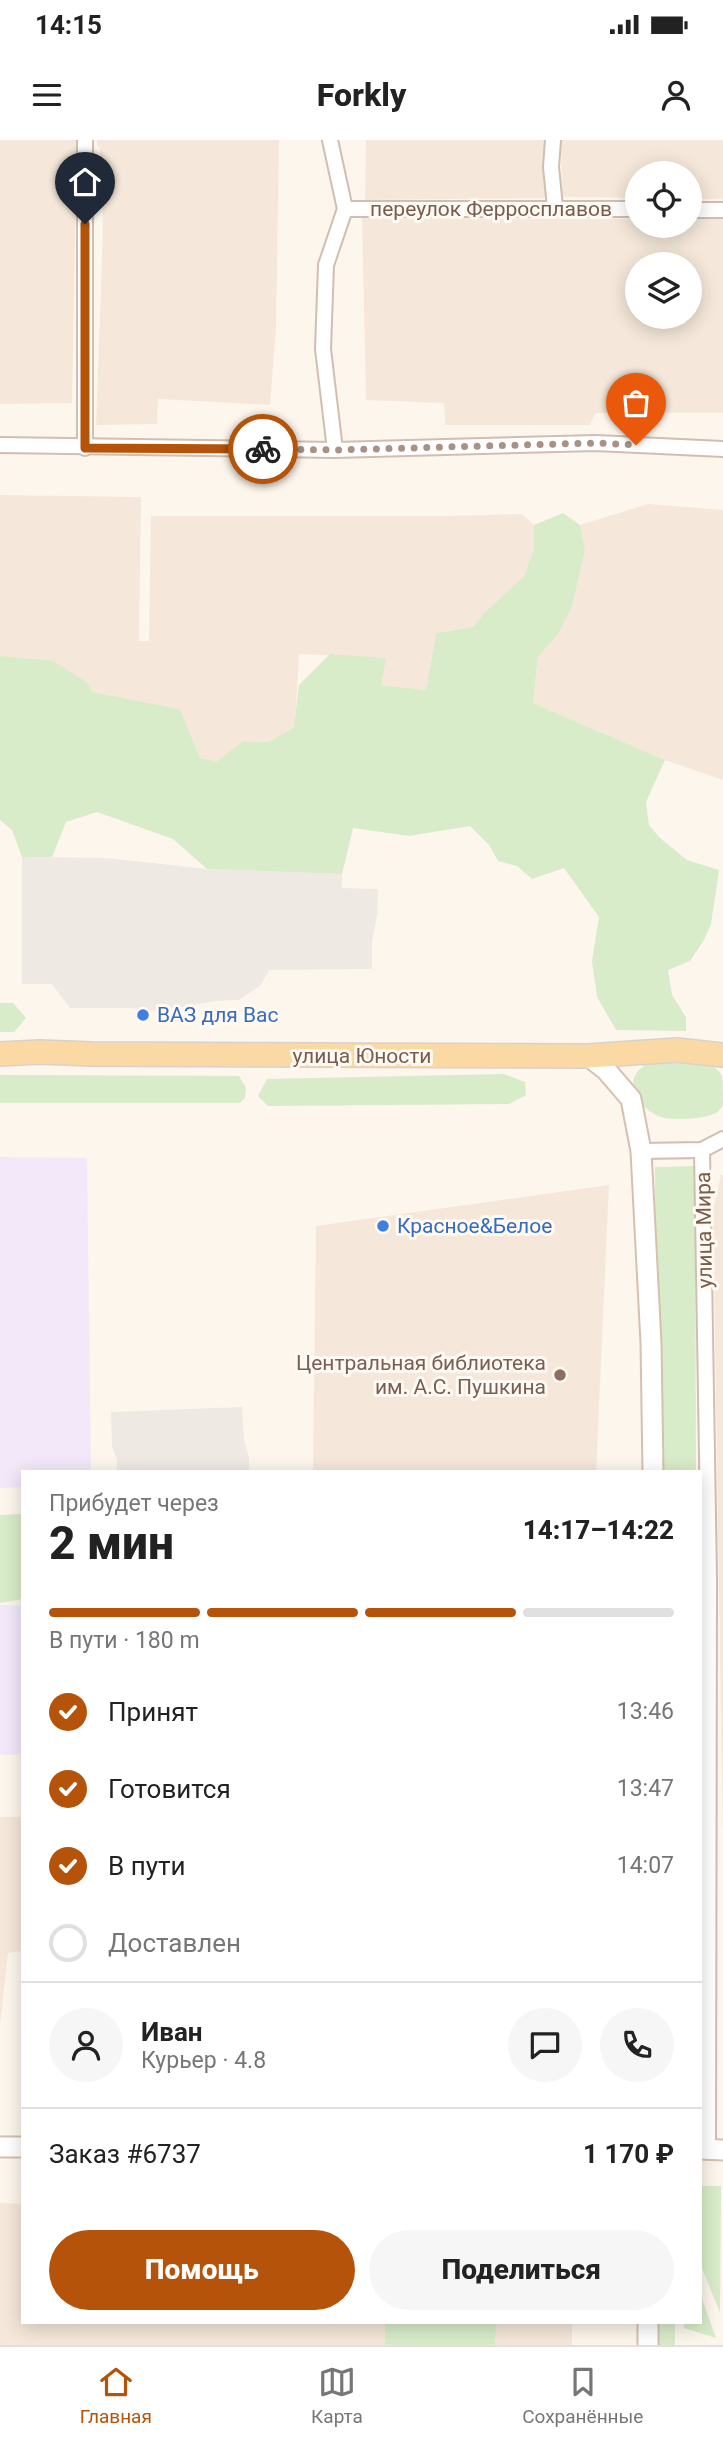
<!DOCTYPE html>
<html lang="ru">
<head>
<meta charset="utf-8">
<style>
	:root { --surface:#fff; --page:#f6f6f6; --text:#222; --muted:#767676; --line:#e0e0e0; --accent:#b45309 }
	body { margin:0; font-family:Roboto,sans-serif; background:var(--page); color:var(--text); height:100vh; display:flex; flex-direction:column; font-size:26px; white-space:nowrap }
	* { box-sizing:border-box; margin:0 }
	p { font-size:23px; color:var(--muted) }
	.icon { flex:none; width:38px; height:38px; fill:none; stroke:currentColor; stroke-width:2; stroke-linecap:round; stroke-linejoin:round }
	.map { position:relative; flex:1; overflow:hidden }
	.panel { position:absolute; left:21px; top:1330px; width:681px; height:854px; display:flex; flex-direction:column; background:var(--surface); border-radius:0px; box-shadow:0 4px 18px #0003 }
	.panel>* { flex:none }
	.fabs { position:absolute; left:625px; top:21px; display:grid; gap:14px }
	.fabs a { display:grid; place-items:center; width:77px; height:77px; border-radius:50%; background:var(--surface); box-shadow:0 4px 18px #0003; font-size:35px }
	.pin { position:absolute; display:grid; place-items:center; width:60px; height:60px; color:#fff; margin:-72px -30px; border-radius:50% 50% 50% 0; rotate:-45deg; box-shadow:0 0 7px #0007 }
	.pin .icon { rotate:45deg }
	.courier { position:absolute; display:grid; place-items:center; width:70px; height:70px; margin:-35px; border:5px solid #b45309; border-radius:50%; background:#fff; color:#222; box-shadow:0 2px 9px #0007 }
	.summary em { font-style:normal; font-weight:800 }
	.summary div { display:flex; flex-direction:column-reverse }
	.summary { display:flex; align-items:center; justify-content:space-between; height:119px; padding:0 28px }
	h1 { font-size:46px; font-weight:800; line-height:52px }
	.bar { display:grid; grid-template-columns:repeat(4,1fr); gap:10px 7px; align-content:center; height:84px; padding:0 28px }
	.bar i { height:9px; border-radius:5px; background:var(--line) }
	.bar .on { background:var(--accent) }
	.bar p { grid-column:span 4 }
	.line { display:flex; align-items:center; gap:18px; padding:0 28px; border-top:2px solid var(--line) }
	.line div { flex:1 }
	.round { display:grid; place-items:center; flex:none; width:74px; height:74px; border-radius:37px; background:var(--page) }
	ol { padding:0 28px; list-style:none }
	li { display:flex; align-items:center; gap:21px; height:77px }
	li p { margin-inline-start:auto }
	li .icon { padding:7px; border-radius:50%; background:var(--accent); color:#fff; stroke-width:4 }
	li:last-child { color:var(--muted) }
	li i { width:38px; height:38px; border:4px solid var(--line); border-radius:50% }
	.action { display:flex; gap:14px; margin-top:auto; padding:14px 28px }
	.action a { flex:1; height:80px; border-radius:42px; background:var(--accent); color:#fff; font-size:28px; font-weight:800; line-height:80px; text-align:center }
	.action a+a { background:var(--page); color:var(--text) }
	.status { display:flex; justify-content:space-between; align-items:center; height:49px; padding:0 35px; background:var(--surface); direction:ltr }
	.status svg { height:19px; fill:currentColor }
	header { display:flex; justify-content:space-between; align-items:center; height:91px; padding:0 28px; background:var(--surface); font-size:32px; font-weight:800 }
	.tabs { display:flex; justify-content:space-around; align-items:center; height:98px; border-top:2px solid var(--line); background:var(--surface); font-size:19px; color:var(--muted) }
	.tabs a { display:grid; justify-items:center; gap:4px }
	.tabs .on { color:var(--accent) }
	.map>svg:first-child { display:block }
	.residential { fill:#f5e8da; fill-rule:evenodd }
	.industrial { fill:#efe9e4 }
	.education { fill:#f3e8fa }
	.green { fill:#d8ecc9 }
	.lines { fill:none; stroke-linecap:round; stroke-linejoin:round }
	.street-casing { stroke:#d1beb0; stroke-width:18 }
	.secondary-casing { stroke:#d6c0b0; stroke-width:23 }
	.primary-casing { stroke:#dad1cd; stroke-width:26 }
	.street { stroke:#fff; stroke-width:14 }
	.secondary { stroke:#fff; stroke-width:19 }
	.primary { stroke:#fbd9a5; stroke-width:23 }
	.done { stroke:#a89285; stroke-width:7; stroke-dasharray:0 12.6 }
	.route { stroke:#b45309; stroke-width:9 }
	.shop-dot { fill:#3f7fe0; stroke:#fffaf3; stroke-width:2.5 }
	.education-dot { fill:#8d6e63; stroke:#fffaf3; stroke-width:2.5 }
	.labels { text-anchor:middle; stroke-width:6; stroke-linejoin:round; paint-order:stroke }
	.street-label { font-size:21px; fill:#7a5c4d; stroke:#fffaf3 }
	.shop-label { font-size:21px; fill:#366cbe; stroke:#fffaf3; text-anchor:start }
	.education-label { font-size:21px; fill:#785e54; stroke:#fffaf3; text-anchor:end }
</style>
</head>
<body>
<div class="status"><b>14:15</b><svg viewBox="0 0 49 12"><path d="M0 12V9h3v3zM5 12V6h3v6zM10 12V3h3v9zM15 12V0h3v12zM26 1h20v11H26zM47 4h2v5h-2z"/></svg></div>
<header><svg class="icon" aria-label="menu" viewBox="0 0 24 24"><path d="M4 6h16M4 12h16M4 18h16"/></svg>Forkly<svg class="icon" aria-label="person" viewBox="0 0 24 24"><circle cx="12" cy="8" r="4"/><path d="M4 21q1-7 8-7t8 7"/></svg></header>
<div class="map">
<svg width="723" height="2205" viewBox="0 0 723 2205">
	<rect width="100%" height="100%" fill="#fdf6ec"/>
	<g class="residential">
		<path d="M0,0H77L72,263L0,264Z"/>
		<path d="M97,0H279L276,188L270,265L158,259L157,284L96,285L103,89L100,7H97Z"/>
		<path d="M366,0H549V58L365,60Z"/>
		<path d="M561,0H723V59H690V33H637V58L562,57Z"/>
		<path d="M362,78L637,79V86H690V79H723V273H595L590,285H445L444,263L366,260ZM637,124H690V177H637Z"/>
		<path d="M0,355L141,357L139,501H149L151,376H447L522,374L534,385V408L524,436L485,472L473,487L436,493L426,550L381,545L385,518L299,514L295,586L268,602L243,601L216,623L200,618L180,569L91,552L14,519L0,516Z"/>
		<path d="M648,364L723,370V640L665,620L533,563L538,517L558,494L585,409L580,385Z"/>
		<path d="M721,1035H723V1696L713,1070Z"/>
		<path d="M609,1045L596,1332H313L316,1086Z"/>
		<path d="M0,1677H23V1811L8,1813L0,1886Z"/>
		<path d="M0,2063L23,2064V2182H572V2205H0Z"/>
	</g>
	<g class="industrial">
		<path d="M22,717L107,718L207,729L342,734V748L378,749L377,776L372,802V829L269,830L261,845L239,860L216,861L158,871L130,868H70L52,844H22Z"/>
		<path d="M242,1267L244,1300L249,1318V1332H117V1320L112,1306L111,1272Z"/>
	</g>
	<g class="education">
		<path d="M0,1017L87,1018L91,1332H23V1347L0,1348Z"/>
		<path d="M0,1465L23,1466V1614L0,1615Z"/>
	</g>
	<g class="green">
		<path d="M563,373L580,385L585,409L572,466L558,494L538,517L533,563L665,620L646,662L649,685L660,698L687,720L719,730L711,784L704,800L690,821L668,830L672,855L686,877V891L616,890L597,857L592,821L599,777L564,728L532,739L517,726L498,721L489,705L470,686L409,696L353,688L342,734L207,729L173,699L97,672L66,682L52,717H22L12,690L0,680V516L53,521L88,543L92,552L180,569L200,618L216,622L243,601L268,602L294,587L299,545L330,514L386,518L381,545L426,550L436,493L473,487L485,472L524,436L534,408V385Z"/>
		<path d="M0,863H13L26,878L14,892H0Z"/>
		<path d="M653,920C671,920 712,915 722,936C723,944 723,957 723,965C721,968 719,971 716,973C705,979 672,981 661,977C643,971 623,947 639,930C643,926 648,923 653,920Z"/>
		<path d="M504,934L525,942L526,955L509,964L268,966L258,956L267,939Z"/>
		<path d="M0,935L239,936L246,948L245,958L240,963H0Z"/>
		<path d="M695,1026L696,1332H656L655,1027Z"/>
		<path d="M23,1374V1459L0,1463V1375Z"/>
		<path d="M700,2046H721L720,2173L700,2123Z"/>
		<path d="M700,2153L716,2198L684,2188V2182H700Z"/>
		<path d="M385,2182H496L495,2205H385Z"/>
		<rect x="659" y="2182" width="16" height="23"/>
	</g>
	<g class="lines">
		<g class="street-casing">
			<g id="street">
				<path d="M330,0L345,69L326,125L323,209L335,310"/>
				<path d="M553,0L551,27L555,67"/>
				<path d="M345,69H637"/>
				<path d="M690,70H723"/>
				<path d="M0,305L335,310L596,303L723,309"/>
				<path d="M85,308V0"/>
				<path d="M702,1010L709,1438L708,2009"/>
				<path d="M641,1011L702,1010L723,999"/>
			</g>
		</g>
		<g class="secondary-casing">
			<g id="secondary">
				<path d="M588,916L606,930L631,959L641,1011L651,1203L653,1332"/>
				<path d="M0,2007H23"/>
				<path d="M700,2009L723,2010"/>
				<path d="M648,2205V2182"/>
			</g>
		</g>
		<g class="primary-casing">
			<path id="primary" d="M0,914L40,912L91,914L588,916L677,910L723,915"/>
		</g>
		<use href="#street" class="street"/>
		<use href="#secondary" class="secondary"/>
		<use href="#primary" class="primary"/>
	</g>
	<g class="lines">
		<path class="done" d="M263,309L335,310L596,303L636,305"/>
		<path class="route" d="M85,84V308L263,309"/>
	</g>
	<g class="shop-dot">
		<circle cx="143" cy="875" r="7"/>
		<circle cx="383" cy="1086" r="7"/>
	</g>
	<circle class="education-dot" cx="560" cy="1235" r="7"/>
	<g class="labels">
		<g class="street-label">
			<text x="491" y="76">переулок Ферросплавов</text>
			<text x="362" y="923">улица Юности</text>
			<text transform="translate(704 1090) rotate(-91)" y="7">улица Мира</text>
		</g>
		<g class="shop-label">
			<text x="157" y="882">ВАЗ для Вас</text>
			<text x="397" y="1093">Красное&amp;Белое</text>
		</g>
		<g class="education-label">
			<text x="546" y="1230">Центральная библиотека<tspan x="546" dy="24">им. А.С. Пушкина</tspan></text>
		</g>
	</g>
</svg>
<div class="fabs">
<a><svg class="icon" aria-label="locate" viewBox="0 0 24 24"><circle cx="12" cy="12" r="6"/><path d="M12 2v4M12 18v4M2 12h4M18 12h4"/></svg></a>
<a><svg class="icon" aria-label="layers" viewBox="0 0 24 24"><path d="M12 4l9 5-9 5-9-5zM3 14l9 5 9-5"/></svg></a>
</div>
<div class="pin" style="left:636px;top:305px;background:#ea580c"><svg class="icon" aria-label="bag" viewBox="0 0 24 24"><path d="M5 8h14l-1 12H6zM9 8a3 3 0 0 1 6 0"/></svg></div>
<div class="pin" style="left:85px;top:84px;background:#1f2937"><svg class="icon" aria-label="home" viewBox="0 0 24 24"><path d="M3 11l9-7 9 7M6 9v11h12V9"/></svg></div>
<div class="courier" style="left:263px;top:309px"><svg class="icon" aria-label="bike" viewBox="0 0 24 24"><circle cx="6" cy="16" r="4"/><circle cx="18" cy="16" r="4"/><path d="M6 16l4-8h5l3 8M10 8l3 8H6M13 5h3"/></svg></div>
<section class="panel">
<div class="summary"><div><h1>2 мин</h1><p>Прибудет через</p></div><em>14:17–14:22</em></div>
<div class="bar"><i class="on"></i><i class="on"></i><i class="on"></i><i></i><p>В пути · 180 m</p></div>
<ol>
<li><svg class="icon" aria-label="check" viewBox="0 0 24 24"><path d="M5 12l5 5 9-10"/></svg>Принят<p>13:46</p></li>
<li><svg class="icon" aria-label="check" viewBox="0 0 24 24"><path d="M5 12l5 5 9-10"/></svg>Готовится<p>13:47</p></li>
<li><svg class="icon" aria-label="check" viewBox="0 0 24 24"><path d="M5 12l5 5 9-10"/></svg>В пути<p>14:07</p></li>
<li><i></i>Доставлен</li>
</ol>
<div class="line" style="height:126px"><a class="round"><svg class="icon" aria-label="person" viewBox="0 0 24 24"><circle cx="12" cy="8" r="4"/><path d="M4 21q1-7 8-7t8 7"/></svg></a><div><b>Иван</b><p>Курьер · 4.8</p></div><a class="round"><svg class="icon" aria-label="chat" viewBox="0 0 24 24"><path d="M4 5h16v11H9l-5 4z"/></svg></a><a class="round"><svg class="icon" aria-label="phone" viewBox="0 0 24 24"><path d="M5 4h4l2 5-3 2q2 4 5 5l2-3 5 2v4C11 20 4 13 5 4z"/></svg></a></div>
<div class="line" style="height:91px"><div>Заказ #6737</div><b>1 170 ₽</b></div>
<div class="action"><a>Помощь</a><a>Поделиться</a></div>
</section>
</div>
<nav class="tabs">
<a class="on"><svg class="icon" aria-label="home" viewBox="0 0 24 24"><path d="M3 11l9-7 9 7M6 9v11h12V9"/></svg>Главная</a>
<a><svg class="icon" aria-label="map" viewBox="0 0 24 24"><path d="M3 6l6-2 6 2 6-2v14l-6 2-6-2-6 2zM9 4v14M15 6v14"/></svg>Карта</a>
<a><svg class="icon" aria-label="saved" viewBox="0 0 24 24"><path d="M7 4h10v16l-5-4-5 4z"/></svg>Сохранённые</a>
</nav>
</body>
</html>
